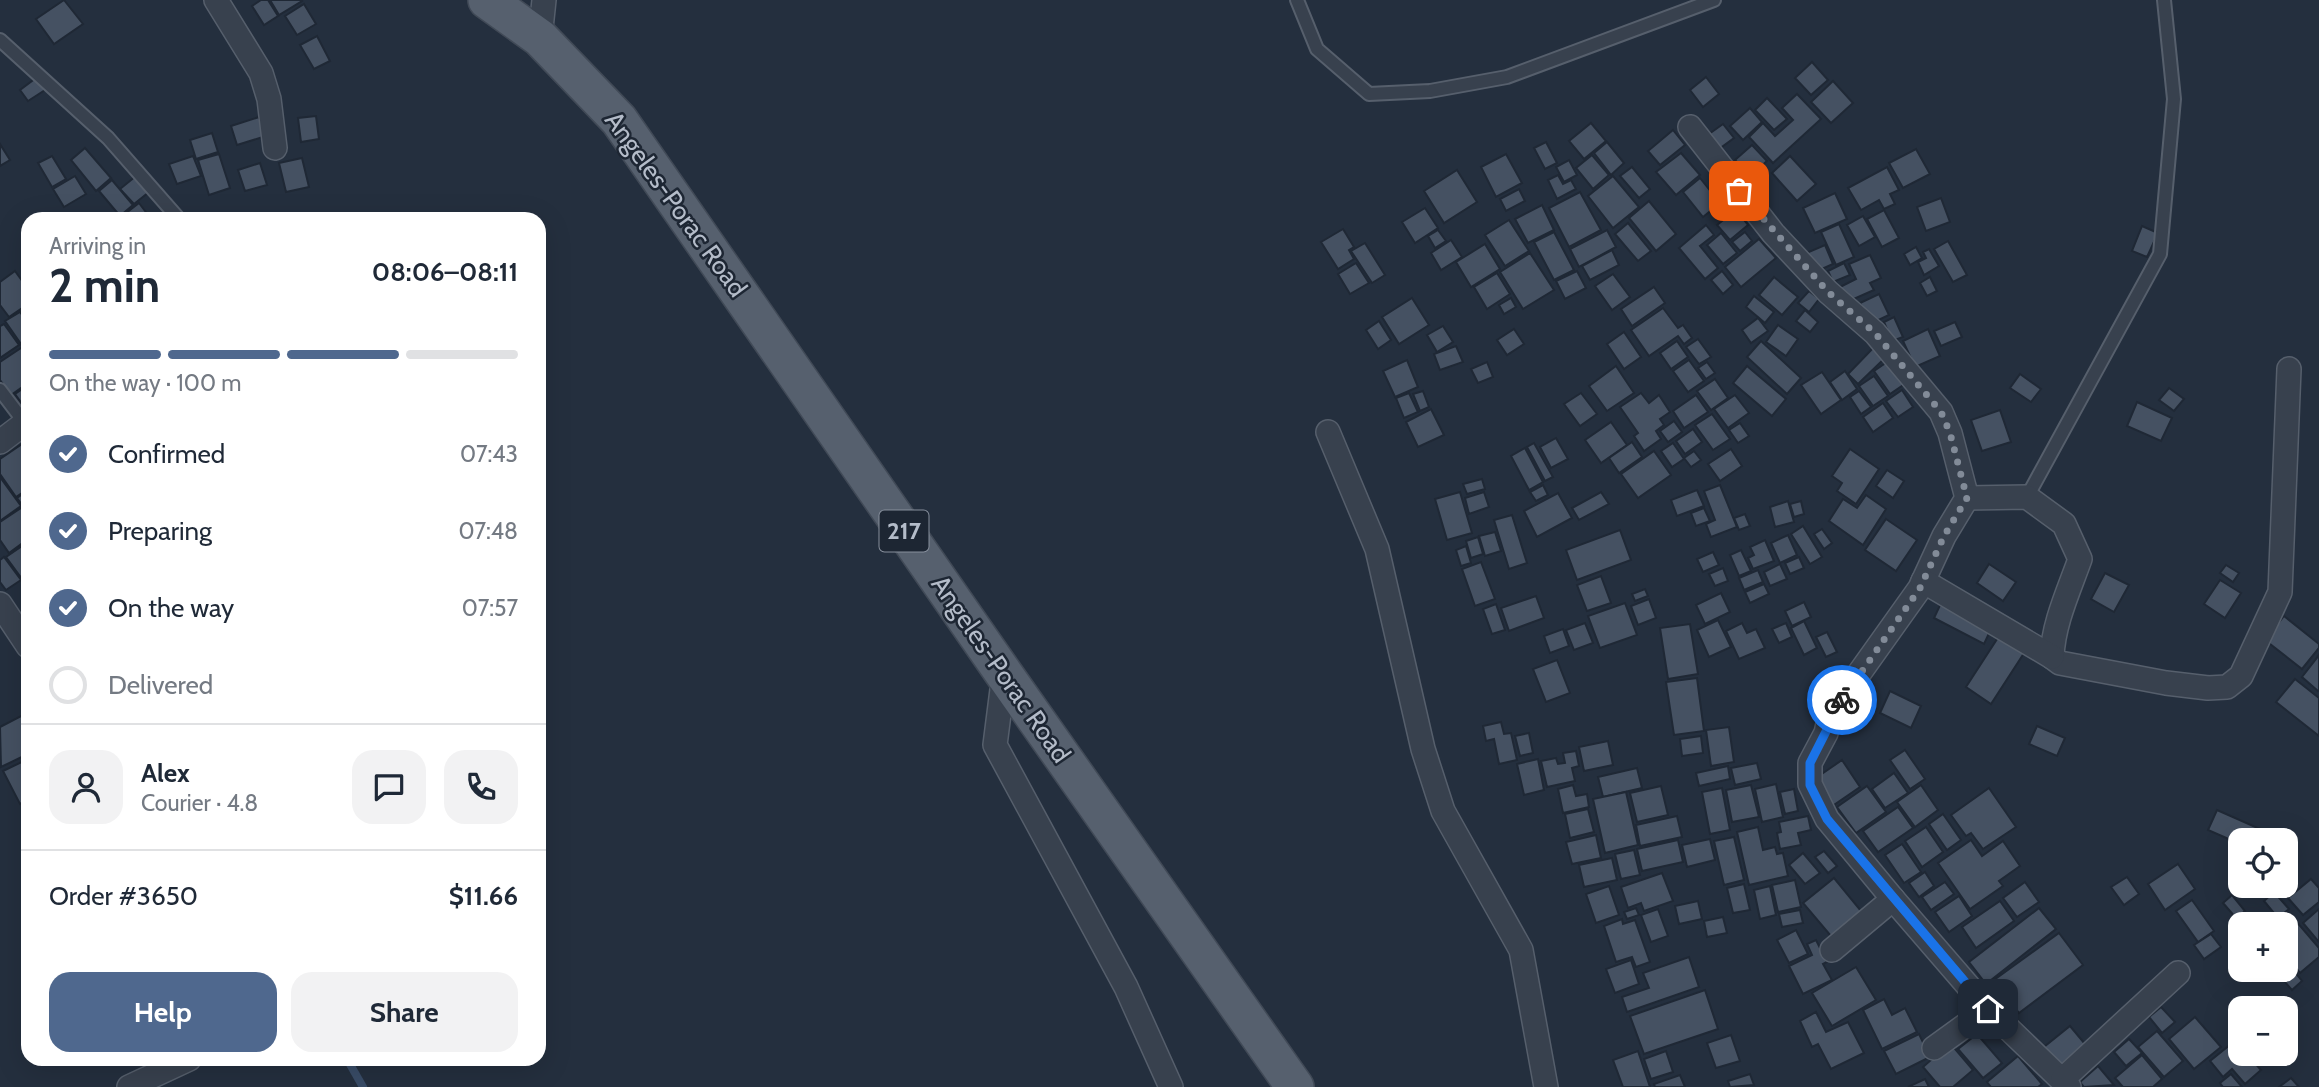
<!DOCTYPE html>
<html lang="en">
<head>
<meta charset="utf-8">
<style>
	:root { --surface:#fff; --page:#f2f2f3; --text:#1f2937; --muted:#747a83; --line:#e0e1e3; --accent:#4f688e }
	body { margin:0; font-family:Cabin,sans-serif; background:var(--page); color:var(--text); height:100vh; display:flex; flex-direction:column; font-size:26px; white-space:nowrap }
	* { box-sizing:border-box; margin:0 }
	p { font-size:23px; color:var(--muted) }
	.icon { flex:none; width:38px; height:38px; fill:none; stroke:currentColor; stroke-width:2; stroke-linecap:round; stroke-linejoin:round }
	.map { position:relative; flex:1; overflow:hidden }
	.drawer { position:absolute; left:21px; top:212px; width:525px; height:854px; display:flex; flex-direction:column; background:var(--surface); border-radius:21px; box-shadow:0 7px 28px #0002 }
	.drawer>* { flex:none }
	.controls { position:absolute; left:2228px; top:828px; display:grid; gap:14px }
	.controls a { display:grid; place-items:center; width:70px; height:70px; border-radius:14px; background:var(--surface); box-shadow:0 7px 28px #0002; font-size:35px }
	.pin { position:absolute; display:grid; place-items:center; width:60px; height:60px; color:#fff; margin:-30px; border-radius:14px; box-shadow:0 4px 10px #0006 }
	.courier { position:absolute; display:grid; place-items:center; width:70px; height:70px; margin:-35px; border:5px solid #1a73e8; border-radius:50%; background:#fff; color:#222; box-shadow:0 2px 9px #0007 }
	.headline em { font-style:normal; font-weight:700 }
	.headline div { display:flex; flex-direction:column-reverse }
	.headline { display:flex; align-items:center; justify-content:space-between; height:119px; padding:0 28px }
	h1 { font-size:46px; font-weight:700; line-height:52px }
	.bar { display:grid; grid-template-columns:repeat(4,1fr); gap:10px 7px; align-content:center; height:84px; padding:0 28px }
	.bar i { height:9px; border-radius:5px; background:var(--line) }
	.bar .active { background:var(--accent) }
	.bar p { grid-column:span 4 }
	.line { display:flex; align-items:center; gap:18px; padding:0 28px; border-top:2px solid var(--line) }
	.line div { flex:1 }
	.round { display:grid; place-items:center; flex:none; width:74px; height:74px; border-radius:21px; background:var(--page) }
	ol { padding:0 28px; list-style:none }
	li { display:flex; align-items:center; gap:21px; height:77px }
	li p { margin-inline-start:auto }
	li .icon { padding:7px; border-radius:50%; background:var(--accent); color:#fff; stroke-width:4 }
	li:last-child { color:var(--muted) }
	li i { width:38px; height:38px; border:4px solid var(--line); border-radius:50% }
	.cta { display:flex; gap:14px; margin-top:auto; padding:14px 28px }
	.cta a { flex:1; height:80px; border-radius:21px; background:var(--accent); color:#fff; font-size:28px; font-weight:700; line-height:80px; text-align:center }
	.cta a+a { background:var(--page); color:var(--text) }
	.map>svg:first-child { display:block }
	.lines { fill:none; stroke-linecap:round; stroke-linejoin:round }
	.stream { stroke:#394c67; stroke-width:8 }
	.building { fill:#455162; stroke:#1f2835; stroke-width:2 }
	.lane-casing { stroke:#565f6c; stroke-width:16 }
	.street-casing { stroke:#565f6c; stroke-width:26 }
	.primary-casing { stroke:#414a57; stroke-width:40 }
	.lane { stroke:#38414e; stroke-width:12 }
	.street { stroke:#38414e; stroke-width:23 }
	.primary { stroke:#56606e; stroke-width:37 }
	.done { stroke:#828b98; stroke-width:7; stroke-dasharray:0 12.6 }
	.route { stroke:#1a73e8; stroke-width:9 }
	.labels { text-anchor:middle; stroke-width:5; stroke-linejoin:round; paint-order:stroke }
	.shield { fill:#1d2633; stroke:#878f9c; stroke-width:2 }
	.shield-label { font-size:24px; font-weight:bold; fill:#b4bcc9 }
	.street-label { font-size:26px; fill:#b4bcc9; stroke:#1d2633 }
</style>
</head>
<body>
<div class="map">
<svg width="2319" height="1087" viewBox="0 0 2319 1087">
	<rect width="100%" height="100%" fill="#242f3e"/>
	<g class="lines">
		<path class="stream" d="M347,1059L363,1087"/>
	</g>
	<g class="building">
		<path d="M64,0L83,24L54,44L36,19Z"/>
		<path d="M261,0H268L278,16L264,25L252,6Z"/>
		<path d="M270,0H301L302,1L279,15Z"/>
		<path d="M304,4L316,24L297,35L285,16Z"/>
		<path d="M317,36L330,61L314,69L300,45Z"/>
		<path d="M1812,62L1828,80L1811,95L1795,78Z"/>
		<path d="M1706,77L1719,94L1703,107L1690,90Z"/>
		<path d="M36,78L45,90L28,101L20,90Z"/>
		<path d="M1833,81L1853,103L1831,123L1811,102Z"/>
		<path d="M1797,94L1821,119L1773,163L1749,137L1763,123L1775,136L1793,120L1782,108Z"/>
		<path d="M1767,98L1787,119L1774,130L1755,110Z"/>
		<path d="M1750,108L1762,122L1743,140L1730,126Z"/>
		<path d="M316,116L319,139L301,142L298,118Z"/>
		<path d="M259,117L266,136L237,145L231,126Z"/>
		<path d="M1591,123L1606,141L1584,159L1569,141Z"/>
		<path d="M1723,124L1734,138L1719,149L1709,134Z"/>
		<path d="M1673,130L1685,145L1660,165L1648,151Z"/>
		<path d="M212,133L218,152L196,159L190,140Z"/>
		<path d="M1546,142L1557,163L1545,169L1534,148Z"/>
		<path d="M1607,142L1624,163L1611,175L1594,153Z"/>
		<path d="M0,144L10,160L0,166Z"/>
		<path d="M1752,145L1767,161L1750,176L1735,160Z"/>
		<path d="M85,148L111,178L96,191L71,160Z"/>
		<path d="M1916,149L1930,174L1903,188L1889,163Z"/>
		<path d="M1681,153L1700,175L1676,195L1656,172Z"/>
		<path d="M219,154L230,188L209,195L198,160Z"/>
		<path d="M1506,154L1522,183L1496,197L1481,167Z"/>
		<path d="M1592,155L1609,175L1593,189L1576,168Z"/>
		<path d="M52,156L66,179L52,187L38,163Z"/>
		<path d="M193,156L201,176L177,184L169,164Z"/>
		<path d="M1790,156L1816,184L1797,201L1772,173Z"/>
		<path d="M302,158L309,187L286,192L279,163Z"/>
		<path d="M1569,160L1577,175L1564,182L1556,167Z"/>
		<path d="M260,163L267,185L245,191L238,170Z"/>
		<path d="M1632,167L1650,189L1639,198L1620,176Z"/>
		<path d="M1887,167L1899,190L1890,194L1895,204L1884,209L1879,200L1861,210L1848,188Z"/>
		<path d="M1457,170L1477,202L1444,223L1424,191Z"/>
		<path d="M1558,175L1563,184L1571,180L1576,189L1557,199L1548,180Z"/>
		<path d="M75,176L86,194L64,207L53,189Z"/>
		<path d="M136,176L149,192L134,204L120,189Z"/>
		<path d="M1613,176L1639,207L1613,228L1588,196Z"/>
		<path d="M1700,178L1720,203L1703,217L1683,192Z"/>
		<path d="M112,180L133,205L120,216L99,191Z"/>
		<path d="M1519,189L1525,201L1506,211L1500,199Z"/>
		<path d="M1580,192L1601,230L1569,247L1549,208Z"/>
		<path d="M1835,193L1847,219L1815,233L1803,208Z"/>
		<path d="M1941,198L1950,222L1926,231L1917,207Z"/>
		<path d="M1649,201L1676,234L1656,251L1629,218Z"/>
		<path d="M139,203L151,219H122L121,217Z"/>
		<path d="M1542,205L1554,230L1528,243L1515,219Z"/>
		<path d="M1425,208L1438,228L1415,243L1402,222Z"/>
		<path d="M1736,210L1748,225L1730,240L1717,225Z"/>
		<path d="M1884,210L1899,238L1882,247L1867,219Z"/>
		<path d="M1863,216L1875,237L1859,246L1847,225Z"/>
		<path d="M1509,220L1529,251L1505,266L1485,235Z"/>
		<path d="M1628,223L1651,251L1638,261L1615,234Z"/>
		<path d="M1839,224L1854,257L1836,265L1821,232Z"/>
		<path d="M1706,225L1714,235L1700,246L1718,268L1705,279L1679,248Z"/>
		<path d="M2142,226L2158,233L2147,257L2132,251Z"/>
		<path d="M1343,229L1354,247L1349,250L1354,259L1338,269L1321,242Z"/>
		<path d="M1438,230L1446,241L1435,248L1428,236Z"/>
		<path d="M1607,230L1616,247L1579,267L1570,249Z"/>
		<path d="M1554,232L1574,270L1554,280L1534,242Z"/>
		<path d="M1745,232L1752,241L1740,251L1732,242Z"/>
		<path d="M1721,233L1737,253L1723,264L1707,245Z"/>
		<path d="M1759,239L1776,258L1741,287L1725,267Z"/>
		<path d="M1451,240L1462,257L1441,270L1431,253Z"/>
		<path d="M1948,241L1967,275L1953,282L1934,249Z"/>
		<path d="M1365,243L1385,275L1372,283L1351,251Z"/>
		<path d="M1485,244L1500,269L1471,287L1456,262Z"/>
		<path d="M1825,245L1833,264L1813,273L1804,254Z"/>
		<path d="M1916,247L1922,258L1910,265L1904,254Z"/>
		<path d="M1929,249L1939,266L1924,275L1918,262L1926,258L1923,252Z"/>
		<path d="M1612,250L1619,265L1590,280L1582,266Z"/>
		<path d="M1530,253L1554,290L1523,309L1500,272Z"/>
		<path d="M1870,255L1881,278L1870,283L1874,290L1847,302L1840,287L1856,279L1849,264Z"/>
		<path d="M1356,263L1369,283L1350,294L1338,274Z"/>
		<path d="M1844,263L1850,275L1833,282L1828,271Z"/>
		<path d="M15,271L28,289V304L9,317L0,305V282Z"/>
		<path d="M1577,271L1586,288L1565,299L1556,281Z"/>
		<path d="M1722,271L1733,285L1723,294L1711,280Z"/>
		<path d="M1497,273L1510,294L1487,309L1474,287Z"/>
		<path d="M1613,274L1630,297L1612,310L1595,286Z"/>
		<path d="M1774,277L1798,297L1782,315L1759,295Z"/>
		<path d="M1930,277L1937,291L1927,296L1920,283Z"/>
		<path d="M1654,287L1665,303L1632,326L1621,309Z"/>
		<path d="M1809,291L1819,299L1809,312L1798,303Z"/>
		<path d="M1879,294L1889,315L1870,324L1860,303Z"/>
		<path d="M1754,296L1774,312L1765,323L1746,307Z"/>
		<path d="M1412,298L1429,325L1399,344L1382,317Z"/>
		<path d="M1511,298L1516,307L1504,314L1499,305Z"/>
		<path d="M1663,308L1678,328L1683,325L1692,338L1684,344L1678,336L1649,356L1631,330Z"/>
		<path d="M1805,310L1818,322L1810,332L1796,321Z"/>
		<path d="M20,312L28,323V339L21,344L5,321Z"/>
		<path d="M1894,317L1903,337L1892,341L1884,322Z"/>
		<path d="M1758,318L1768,331L1751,343L1742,330Z"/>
		<path d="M1379,321L1391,340L1378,349L1366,330Z"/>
		<path d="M1955,322L1962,337L1941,346L1934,331Z"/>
		<path d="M4,324L19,345L0,358V326Z"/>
		<path d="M1778,325L1798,339L1786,356L1766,342Z"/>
		<path d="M1443,326L1453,342L1437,352L1427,335Z"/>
		<path d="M1514,329L1524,344L1507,355L1497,340Z"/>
		<path d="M1928,329L1940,356L1915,367L1903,341Z"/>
		<path d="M1624,332L1641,357L1624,369L1607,344Z"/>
		<path d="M1698,339L1711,357L1699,364L1686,347Z"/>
		<path d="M1677,341L1688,357L1671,369L1660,353Z"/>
		<path d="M1761,341L1801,378L1787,394L1747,357Z"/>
		<path d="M1876,345L1887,356L1858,384L1848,374Z"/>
		<path d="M1456,346L1463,362L1440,370L1434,354Z"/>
		<path d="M21,348L28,358V383L11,395L0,380V362Z"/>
		<path d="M1893,358L1909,381L1890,394L1874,371Z"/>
		<path d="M1407,360L1418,387L1395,397L1383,371Z"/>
		<path d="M1689,360L1704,381L1688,392L1673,371Z"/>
		<path d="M1487,362L1493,377L1478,383L1471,369Z"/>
		<path d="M1707,362L1715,373L1706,379L1698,368Z"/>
		<path d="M1616,366L1634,393L1607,411L1589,386Z"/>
		<path d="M1747,366L1786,399L1772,416L1733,383Z"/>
		<path d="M1845,371L1857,389L1842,400L1830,382Z"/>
		<path d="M1822,372L1841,400L1821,414L1801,385Z"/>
		<path d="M2020,374L2041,389L2031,402L2010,388Z"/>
		<path d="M1874,376L1888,396L1873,406L1859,386Z"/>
		<path d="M1715,379L1728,398L1711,410L1697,391Z"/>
		<path d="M28,385V412L15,394Z"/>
		<path d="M2169,388L2184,399L2174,411L2159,400Z"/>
		<path d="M1902,390L1913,407L1898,417L1886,401Z"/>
		<path d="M1423,391L1429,407L1420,411L1413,394Z"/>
		<path d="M1859,391L1871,407L1861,414L1850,397Z"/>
		<path d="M1409,393L1418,412L1404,418L1396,398Z"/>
		<path d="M1581,393L1597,414L1580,426L1564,404Z"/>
		<path d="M1641,393L1649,403L1659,395L1670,412L1660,419L1664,425L1656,431L1661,439L1644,451L1634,436L1638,433L1620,407Z"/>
		<path d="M1696,395L1708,412L1684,428L1673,411Z"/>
		<path d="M1735,395L1749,413L1728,428L1714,409Z"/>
		<path d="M2137,402L2172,418L2161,441L2127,426Z"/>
		<path d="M1883,403L1893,418L1873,432L1863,417Z"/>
		<path d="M1431,409L1444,435L1418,447L1406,422Z"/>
		<path d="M2000,410L2011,442L1982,451L1971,420Z"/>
		<path d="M1712,414L1730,439L1713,450L1695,425Z"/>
		<path d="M1674,421L1682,432L1668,442L1660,431Z"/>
		<path d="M1611,422L1627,445L1601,463L1585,440Z"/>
		<path d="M1740,423L1749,436L1738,443L1729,430Z"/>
		<path d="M1693,429L1702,442L1685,454L1676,441Z"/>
		<path d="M1556,438L1568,459L1551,468L1540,447Z"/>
		<path d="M28,440V489L16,497L0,474V459Z"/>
		<path d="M1632,442L1642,457L1619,473L1609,458Z"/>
		<path d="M1534,443L1553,477L1545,481L1527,447Z"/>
		<path d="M1673,443L1684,459L1672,467L1661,451Z"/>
		<path d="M1525,448L1543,482L1529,490L1511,456Z"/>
		<path d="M1731,449L1742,466L1720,481L1708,464Z"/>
		<path d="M1850,449L1879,469L1856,504L1837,491L1842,483L1832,476Z"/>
		<path d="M1654,451L1671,475L1638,498L1621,474Z"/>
		<path d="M1694,451L1701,460L1691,467L1684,458Z"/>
		<path d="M1887,470L1904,481L1893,498L1876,486Z"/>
		<path d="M0,477L21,506L0,521Z"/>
		<path d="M1482,479L1485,489L1467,494L1463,484Z"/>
		<path d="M1543,485L1548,495L1536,501L1530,492Z"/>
		<path d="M1720,485L1737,527L1711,537L1706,524L1715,520L1704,491Z"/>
		<path d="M28,490V513L17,498Z"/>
		<path d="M1697,490L1704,506L1677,516L1671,500Z"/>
		<path d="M1460,492L1472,533L1447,540L1435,499Z"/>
		<path d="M1484,492L1489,507L1469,514L1465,498Z"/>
		<path d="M1601,492L1609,504L1579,520L1572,508Z"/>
		<path d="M1558,493L1572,518L1537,537L1524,511Z"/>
		<path d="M1866,495L1886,509L1863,545L1829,521L1843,499L1857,508Z"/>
		<path d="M1788,501L1794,522L1775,527L1770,507Z"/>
		<path d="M1801,501L1804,514L1794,517L1790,504Z"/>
		<path d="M21,508L28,517V539L9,553L0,540V522Z"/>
		<path d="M1704,508L1710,521L1696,526L1691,513Z"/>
		<path d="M1745,514L1750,526L1739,530L1734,518Z"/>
		<path d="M1512,515L1527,563L1509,569L1494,520Z"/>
		<path d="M1886,519L1917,540L1896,571L1865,550Z"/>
		<path d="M1803,526L1822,557L1810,564L1791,534Z"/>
		<path d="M1822,529L1832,543L1824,549L1814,534Z"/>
		<path d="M1620,530L1631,560L1577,580L1566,550Z"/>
		<path d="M1495,532L1501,551L1485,556L1479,536Z"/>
		<path d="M1788,535L1797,555L1780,563L1771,543Z"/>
		<path d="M1478,537L1483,554L1471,558L1466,541Z"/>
		<path d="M1765,540L1774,561L1753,569L1748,558L1754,555L1750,547Z"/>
		<path d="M28,542V581L25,583L6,557Z"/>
		<path d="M1466,546L1471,563L1461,566L1456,550Z"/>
		<path d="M1741,550L1751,571L1739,576L1730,555Z"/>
		<path d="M1713,552L1719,565L1703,572L1697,559Z"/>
		<path d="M4,557L21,580L6,590L0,582V560Z"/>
		<path d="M1799,557L1804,568L1790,574L1785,563Z"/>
		<path d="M1481,562L1495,599L1475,606L1462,569Z"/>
		<path d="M1780,564L1787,579L1770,586L1764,572Z"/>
		<path d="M1989,564L2016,582L2003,601L1977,583Z"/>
		<path d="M2226,565L2239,573L2233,582L2220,573Z"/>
		<path d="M1723,568L1728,581L1715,586L1709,574Z"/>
		<path d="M1758,570L1763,582L1744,590L1739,578Z"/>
		<path d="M2105,573L2129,585L2114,612L2091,599Z"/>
		<path d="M1601,576L1611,603L1587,611L1577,585Z"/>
		<path d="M2220,580L2241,593L2225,618L2204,604Z"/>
		<path d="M1764,584L1769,594L1750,603L1745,592Z"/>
		<path d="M1645,589L1648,596L1635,601L1632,594Z"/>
		<path d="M1721,593L1730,612L1705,624L1696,605Z"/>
		<path d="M1536,596L1544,618L1509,631L1501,608Z"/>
		<path d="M1649,599L1656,618L1638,625L1631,606Z"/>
		<path d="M1942,601L1992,627L1984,644L1934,618Z"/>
		<path d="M1804,602L1811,617L1792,626L1785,611Z"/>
		<path d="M1625,603L1637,635L1600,648L1588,616Z"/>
		<path d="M1496,604L1505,630L1492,634L1483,609Z"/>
		<path d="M2284,616L2319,644V648L2302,669L2265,640Z"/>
		<path d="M1718,620L1731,647L1709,657L1697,630Z"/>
		<path d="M1804,621L1817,648L1804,655L1791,628Z"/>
		<path d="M1585,623L1593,643L1574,650L1566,630Z"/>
		<path d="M1742,623L1747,633L1756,629L1765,648L1739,659L1726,631Z"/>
		<path d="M1786,623L1792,637L1779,643L1772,629Z"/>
		<path d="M1690,624L1698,674L1668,679L1660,628Z"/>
		<path d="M1563,629L1569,646L1550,653L1544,636Z"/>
		<path d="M1827,632L1837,652L1826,657L1816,637Z"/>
		<path d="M2001,633L2026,650L1991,704L1966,687Z"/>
		<path d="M2319,655V690L2318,691L2302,677Z"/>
		<path d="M1557,660L1570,693L1546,702L1533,669Z"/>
		<path d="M1697,678L1704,731L1674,735L1666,682Z"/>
		<path d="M2295,679L2319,698V736L2276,702Z"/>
		<path d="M1890,691L1921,706L1911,728L1880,713Z"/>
		<path d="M23,715L28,724V754L1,767L0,727Z"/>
		<path d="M1501,722L1504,734L1511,733L1517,760L1499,764L1494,739L1486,741L1483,726Z"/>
		<path d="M2037,726L2065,738L2057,756L2029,744Z"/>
		<path d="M1729,727L1734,762L1711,766L1706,730Z"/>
		<path d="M1529,733L1533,753L1520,756L1515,736Z"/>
		<path d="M1701,736L1703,753L1682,756L1680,739Z"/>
		<path d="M1608,741L1613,765L1584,771L1579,747Z"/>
		<path d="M1905,750L1925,779L1910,789L1890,760Z"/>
		<path d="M1576,751L1579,766L1572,768L1575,781L1547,787L1541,761L1556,758L1558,764L1565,763L1563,753Z"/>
		<path d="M28,759V800L20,804L3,771Z"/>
		<path d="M1538,759L1544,790L1524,795L1517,764Z"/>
		<path d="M1842,760L1860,787L1828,809L1813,780Z"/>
		<path d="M1757,763L1761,779L1735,785L1731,768Z"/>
		<path d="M1728,766L1730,779L1699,786L1696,773Z"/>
		<path d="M1637,768L1642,788L1603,797L1598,777Z"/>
		<path d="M1894,773L1908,793L1885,808L1872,789Z"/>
		<path d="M1776,784L1783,817L1762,822L1755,789Z"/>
		<path d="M1573,785L1576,796L1587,794L1589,807L1563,813L1558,789Z"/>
		<path d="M1751,785L1759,817L1732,822L1726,790Z"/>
		<path d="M1921,785L1938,810L1915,827L1897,802Z"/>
		<path d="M1661,786L1668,815L1637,822L1630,793Z"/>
		<path d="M1867,786L1886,812L1856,833L1837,807Z"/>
		<path d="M1722,788L1730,830L1710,834L1702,792Z"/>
		<path d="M1989,788L2016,827L1983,849L1971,833L1966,836L1951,815Z"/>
		<path d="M1794,789L1798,811L1785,814L1780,792Z"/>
		<path d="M1626,792L1638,845L1605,853L1593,799Z"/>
		<path d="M1898,807L1913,828L1878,852L1863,831Z"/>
		<path d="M1588,809L1594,832L1570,838L1565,814Z"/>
		<path d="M2217,810L2260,829L2255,840H2240V844L2208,830Z"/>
		<path d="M1943,814L1961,840L1947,850L1929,824Z"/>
		<path d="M1677,816L1682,837L1640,846L1636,825Z"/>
		<path d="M1808,816L1811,830L1798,833L1801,845L1780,849L1777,833L1781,832L1779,822Z"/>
		<path d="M1758,827L1763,850L1775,847L1777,854L1783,853L1788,876L1749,885L1737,832Z"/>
		<path d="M1926,827L1943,852L1922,867L1905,841Z"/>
		<path d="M2271,832L2295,843L2286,864V840H2267Z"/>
		<path d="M1596,835L1601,858L1572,864L1566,842Z"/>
		<path d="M1734,837L1744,880L1724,885L1714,841Z"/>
		<path d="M1710,839L1715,860L1687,867L1682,845Z"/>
		<path d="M1678,840L1683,862L1642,871L1637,849Z"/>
		<path d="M1971,840L1982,856L2003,841L2020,866L1999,881L2003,886L1970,909L1938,863Z"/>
		<path d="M1902,844L1921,872L1904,883L1885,855Z"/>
		<path d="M1634,850L1640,875L1621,879L1615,854Z"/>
		<path d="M1824,851L1837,866L1828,873L1815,857Z"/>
		<path d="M1803,853L1820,873L1805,884L1789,865Z"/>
		<path d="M1612,858L1617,880L1584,887L1579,865Z"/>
		<path d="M2178,864L2195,889L2165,910L2148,884Z"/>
		<path d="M1925,872L1934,886L1919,897L1909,883Z"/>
		<path d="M1662,873L1673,901L1644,911L1641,903L1628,908L1621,887Z"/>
		<path d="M2127,877L2139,894L2124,905L2111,887Z"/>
		<path d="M1834,878L1866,917L1836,942L1803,903Z"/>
		<path d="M2311,879L2319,888V902L2303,915L2288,898Z"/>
		<path d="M1795,880L1801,907L1778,912L1772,885Z"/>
		<path d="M1945,882L1954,894L1931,910L1922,897Z"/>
		<path d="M2025,882L2039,902L2017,917L2003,898Z"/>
		<path d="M1744,884L1750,910L1733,913L1727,888Z"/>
		<path d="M1609,886L1619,915L1596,923L1586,894Z"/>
		<path d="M1770,886L1776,915L1760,919L1754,890Z"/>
		<path d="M2274,892L2289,909L2278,918L2264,901Z"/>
		<path d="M2232,895L2245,911L2236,918L2223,903Z"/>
		<path d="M1959,896L1972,916L1949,932L1935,912Z"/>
		<path d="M2192,900L2214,931L2198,942L2176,911Z"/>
		<path d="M1698,901L1702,919L1679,924L1675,906Z"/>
		<path d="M2000,901L2014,921L1976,948L1962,927Z"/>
		<path d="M1636,908L1639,915L1627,919L1624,912Z"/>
		<path d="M2039,908L2056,929L1986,984L1969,962Z"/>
		<path d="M1658,909L1668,936L1651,942L1641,915Z"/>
		<path d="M2319,909V942L2303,923Z"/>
		<path d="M1800,910L1803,923L1782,927L1779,914Z"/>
		<path d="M2290,914L2319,948V957L2300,973L2286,956V924H2277Z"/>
		<path d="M1723,917L1727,933L1707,937L1704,921Z"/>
		<path d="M1622,919L1623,924L1635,920L1650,962L1636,967L1632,957L1616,962L1604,926Z"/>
		<path d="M1796,930L1808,954L1789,963L1777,940Z"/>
		<path d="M2059,933L2083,965L2019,1013L1994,980Z"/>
		<path d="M2211,934L2221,947L2204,959L2194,945Z"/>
		<path d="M1816,940L1827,962L1823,964L1832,980L1803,994L1789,966L1812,955L1807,944Z"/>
		<path d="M1689,957L1699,987L1627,1012L1622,997L1649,988L1643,973Z"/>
		<path d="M1631,960L1639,984L1615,993L1606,969Z"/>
		<path d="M2286,961L2302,981L2292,990L2274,970H2286Z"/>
		<path d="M1856,967L1876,1000L1832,1026L1812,993Z"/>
		<path d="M1705,990L1718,1029L1644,1054L1630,1016Z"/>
		<path d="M1884,999L1892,1015L1905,1008L1917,1032L1882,1049L1863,1010Z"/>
		<path d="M2161,1007L2175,1022L2162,1033L2149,1017Z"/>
		<path d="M1816,1012L1826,1032L1848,1022L1864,1053L1831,1069L1818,1044L1812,1047L1800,1021Z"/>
		<path d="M2195,1017L2221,1047L2194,1069L2169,1039Z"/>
		<path d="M2070,1026L2085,1044L2055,1070L2039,1051Z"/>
		<path d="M2157,1031L2183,1061L2164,1077L2138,1047Z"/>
		<path d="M1919,1034L1930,1057L1896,1074L1884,1051Z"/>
		<path d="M1977,1034L2002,1063L1983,1078L1958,1049Z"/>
		<path d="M1731,1035L1740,1061L1716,1068L1707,1043Z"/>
		<path d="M2129,1039L2142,1053L2126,1066L2114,1052Z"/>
		<path d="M2236,1040L2240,1045V1054H2247L2261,1070L2245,1084L2232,1069L2223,1077L2210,1061Z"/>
		<path d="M1950,1043L1973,1070L1953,1087H1940L1923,1067Z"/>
		<path d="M1638,1051L1650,1087H1623L1613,1060Z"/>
		<path d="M1666,1051L1673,1072L1651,1079L1644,1059Z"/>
		<path d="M2142,1055L2162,1079L2153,1087H2123L2115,1078Z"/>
		<path d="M2018,1056L2042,1084L2038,1087H1991L1987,1082Z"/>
		<path d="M2098,1066L2114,1085L2084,1087L2080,1082Z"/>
		<path d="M1750,1074L1754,1085L1730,1087L1728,1081Z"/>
		<path d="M2231,1074L2242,1087H2223L2220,1083Z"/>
		<path d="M1680,1075L1685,1087H1655L1654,1084Z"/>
		<path d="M2291,1078L2299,1087H2279Z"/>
		<path d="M1925,1079L1929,1087H1908Z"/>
	</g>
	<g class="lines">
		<g class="lane-casing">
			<g id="lane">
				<path d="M1297,0L1317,49L1369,94L1430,91L1507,77L1714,0"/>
				<path d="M0,40L108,138L179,219"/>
				<path d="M0,390L25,423"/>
				<path d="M2027,497L2160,254L2174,99L2164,0"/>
			</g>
		</g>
		<g class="street-casing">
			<g id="street">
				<path d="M216,0L261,73L269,99L275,148"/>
				<path d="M540,38L544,0"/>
				<path d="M1690,127L1773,233L1828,292L1875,333L1941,412L1950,433L1967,498L1944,536L1920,588L1848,689L1828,724L1826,733L1810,763V784L1827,819L1893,899L1988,1009L2069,1087"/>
				<path d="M1328,432L1377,549L1423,749L1443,811L1521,950L1546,1087"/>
				<path d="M0,442L25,423L28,427"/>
				<path d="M1967,498L2027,497L2064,524L2080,559C2069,590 2053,624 2052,657L2060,663L2166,683L2208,688L2227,687L2241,676L2280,592L2289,369"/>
				<path d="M1923,581L2052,657"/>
				<path d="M0,604L28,646"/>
				<path d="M1004,674L995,745L1126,987L1171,1087"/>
				<path d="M1832,950L1893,899"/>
				<path d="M1934,1048L1988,1009"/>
				<path d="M2063,1079L2178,973"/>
				<path d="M129,1087L189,1059"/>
			</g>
		</g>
		<g class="primary-casing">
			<path id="primary" d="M487,0L540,38L619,120L1004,674L1295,1087"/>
		</g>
		<use href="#lane" class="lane"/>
		<use href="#street" class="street"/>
		<use href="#primary" class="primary"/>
	</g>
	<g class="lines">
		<path class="done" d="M1739,191L1828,292L1875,333L1941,412L1950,433L1967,498L1944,536L1920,588L1842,700"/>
		<path class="route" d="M1842,700L1810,763V785L1827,819L1988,1009"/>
	</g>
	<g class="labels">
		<rect class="shield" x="879.5" y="510.5" width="49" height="41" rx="5"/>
		<g class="shield-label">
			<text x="904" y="539">217</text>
		</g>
		<g class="street-label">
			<text transform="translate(676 204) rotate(54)" y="9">Angeles-Porac Road</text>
			<text transform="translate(1001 669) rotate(55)" y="9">Angeles-Porac Road</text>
		</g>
	</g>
</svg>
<div class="controls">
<a><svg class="icon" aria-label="locate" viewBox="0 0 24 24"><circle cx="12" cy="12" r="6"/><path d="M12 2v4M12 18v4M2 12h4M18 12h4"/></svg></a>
<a>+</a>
<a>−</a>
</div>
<div class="pin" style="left:1739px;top:191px;background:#ea580c"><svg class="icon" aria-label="bag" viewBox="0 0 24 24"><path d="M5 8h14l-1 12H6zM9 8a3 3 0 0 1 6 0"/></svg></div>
<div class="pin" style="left:1988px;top:1009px;background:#1f2937"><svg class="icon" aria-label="home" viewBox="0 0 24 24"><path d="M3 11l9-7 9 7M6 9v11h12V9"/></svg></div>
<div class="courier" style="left:1842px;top:700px"><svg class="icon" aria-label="bike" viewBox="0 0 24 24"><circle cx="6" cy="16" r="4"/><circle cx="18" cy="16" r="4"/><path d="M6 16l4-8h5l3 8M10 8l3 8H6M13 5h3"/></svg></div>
<section class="drawer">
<div class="headline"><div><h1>2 min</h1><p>Arriving in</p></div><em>08:06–08:11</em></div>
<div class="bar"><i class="active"></i><i class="active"></i><i class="active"></i><i></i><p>On the way · 100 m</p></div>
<ol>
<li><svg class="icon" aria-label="check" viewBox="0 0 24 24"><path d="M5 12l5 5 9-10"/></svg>Confirmed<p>07:43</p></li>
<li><svg class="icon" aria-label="check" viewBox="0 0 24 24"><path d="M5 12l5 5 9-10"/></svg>Preparing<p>07:48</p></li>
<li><svg class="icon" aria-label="check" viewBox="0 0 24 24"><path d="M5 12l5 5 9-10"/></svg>On the way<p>07:57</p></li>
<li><i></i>Delivered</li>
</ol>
<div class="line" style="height:126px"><a class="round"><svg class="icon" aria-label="person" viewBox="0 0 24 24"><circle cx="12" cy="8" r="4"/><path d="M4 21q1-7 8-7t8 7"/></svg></a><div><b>Alex</b><p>Courier · 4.8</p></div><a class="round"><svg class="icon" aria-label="chat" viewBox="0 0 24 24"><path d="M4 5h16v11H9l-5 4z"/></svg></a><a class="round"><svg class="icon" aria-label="phone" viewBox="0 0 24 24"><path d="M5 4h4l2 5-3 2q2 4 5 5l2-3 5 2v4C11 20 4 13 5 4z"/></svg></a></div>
<div class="line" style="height:91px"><div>Order #3650</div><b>$11.66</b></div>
<div class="cta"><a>Help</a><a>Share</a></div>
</section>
</div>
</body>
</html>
